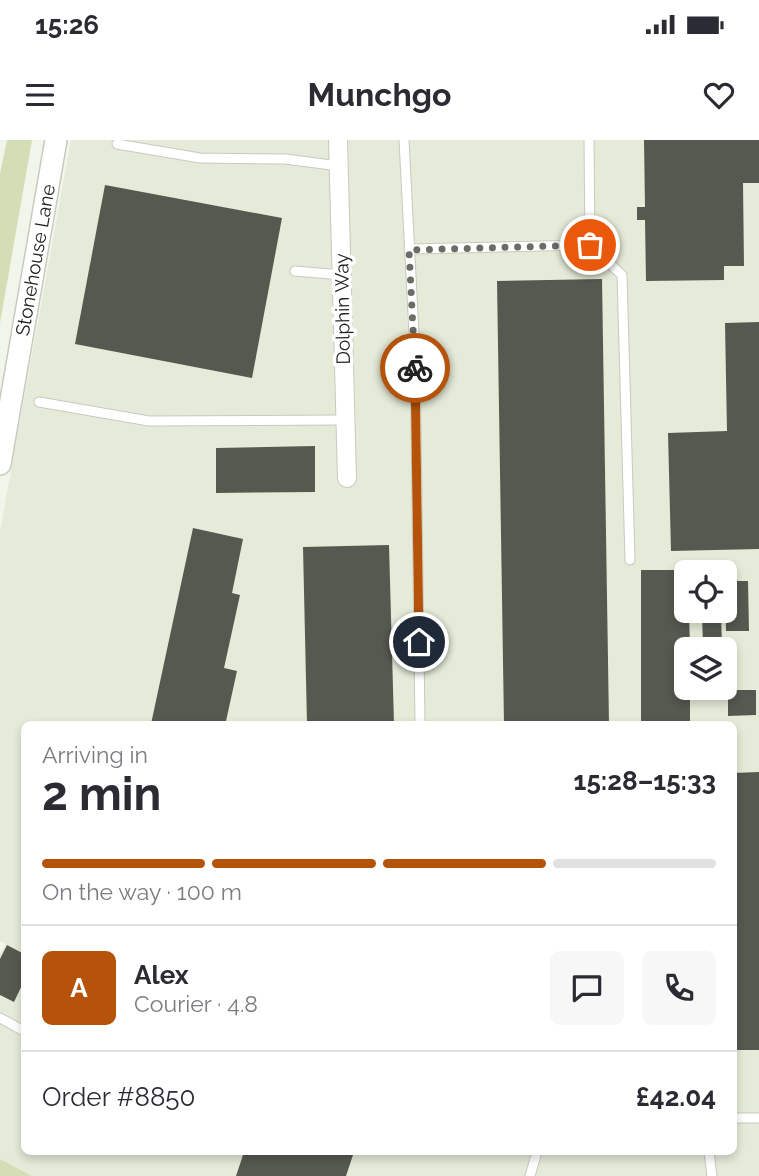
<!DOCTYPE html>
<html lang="en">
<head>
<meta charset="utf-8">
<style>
	:root { --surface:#fff; --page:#f7f7f7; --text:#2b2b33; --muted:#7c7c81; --line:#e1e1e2; --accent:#b45309 }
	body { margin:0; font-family:Raleway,sans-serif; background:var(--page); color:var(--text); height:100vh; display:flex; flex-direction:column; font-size:26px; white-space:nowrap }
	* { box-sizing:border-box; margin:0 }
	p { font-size:23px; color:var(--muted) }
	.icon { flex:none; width:38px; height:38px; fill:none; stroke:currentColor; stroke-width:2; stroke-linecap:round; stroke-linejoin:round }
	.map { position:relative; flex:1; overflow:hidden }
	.side { position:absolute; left:21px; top:581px; width:716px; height:434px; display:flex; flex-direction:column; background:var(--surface); border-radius:10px; box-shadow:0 4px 10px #0003 }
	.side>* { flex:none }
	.tools { position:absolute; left:674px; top:420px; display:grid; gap:14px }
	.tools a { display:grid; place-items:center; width:63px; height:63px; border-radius:10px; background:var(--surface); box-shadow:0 4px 10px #0003; font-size:35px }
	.pin { position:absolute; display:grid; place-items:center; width:60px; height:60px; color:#fff; margin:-30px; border:4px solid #fff; border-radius:50%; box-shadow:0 2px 7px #0007 }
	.courier { position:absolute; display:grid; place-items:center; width:70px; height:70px; margin:-35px; border:5px solid #b45309; border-radius:50%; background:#fff; color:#222; box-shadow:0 2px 9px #0007 }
	.overview em { font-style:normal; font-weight:700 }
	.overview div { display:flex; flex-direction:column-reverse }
	.overview { display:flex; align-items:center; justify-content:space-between; height:119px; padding:0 21px }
	h1 { font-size:46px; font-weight:700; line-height:52px }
	.bar { display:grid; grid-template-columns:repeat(4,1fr); gap:10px 7px; align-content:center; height:84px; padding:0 21px }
	.bar i { height:9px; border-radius:5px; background:var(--line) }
	.bar .active { background:var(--accent) }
	.bar p { grid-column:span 4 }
	.line { display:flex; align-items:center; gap:18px; padding:0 21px; border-top:2px solid var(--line) }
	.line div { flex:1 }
	.round { display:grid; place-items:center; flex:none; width:74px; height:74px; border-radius:10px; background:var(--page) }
	.status { display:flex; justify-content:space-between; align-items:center; height:49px; padding:0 35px; background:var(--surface); direction:ltr }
	.status svg { height:19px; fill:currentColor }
	header { display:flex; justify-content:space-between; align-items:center; height:91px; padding:0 21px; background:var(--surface); font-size:32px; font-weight:700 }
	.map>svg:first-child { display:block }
	.built { fill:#e5ebd8; fill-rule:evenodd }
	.green { fill:#d3deb7 }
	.building { fill:#565950 }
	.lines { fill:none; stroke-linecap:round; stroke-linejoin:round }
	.service-casing { stroke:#c7cabf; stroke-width:11 }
	.minor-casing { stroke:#c7cabf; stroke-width:20 }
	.tertiary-casing { stroke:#c7cabf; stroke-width:24 }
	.service { stroke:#fff; stroke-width:9 }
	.minor { stroke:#fff; stroke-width:18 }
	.tertiary { stroke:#fff; stroke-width:21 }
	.done { stroke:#6b6c66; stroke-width:7; stroke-dasharray:0 12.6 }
	.route { stroke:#b45309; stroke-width:9 }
	.labels { text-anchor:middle; stroke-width:7; stroke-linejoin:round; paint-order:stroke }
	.street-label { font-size:19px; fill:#22231f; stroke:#fff }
</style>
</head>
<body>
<div class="status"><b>15:26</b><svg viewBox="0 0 49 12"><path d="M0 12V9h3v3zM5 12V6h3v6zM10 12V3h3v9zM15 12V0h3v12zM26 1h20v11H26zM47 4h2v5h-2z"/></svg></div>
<header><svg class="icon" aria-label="menu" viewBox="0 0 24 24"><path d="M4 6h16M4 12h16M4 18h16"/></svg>Munchgo<svg class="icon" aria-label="heart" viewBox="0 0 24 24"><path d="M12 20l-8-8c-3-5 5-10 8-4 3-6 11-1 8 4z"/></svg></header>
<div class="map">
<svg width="759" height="1036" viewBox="0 0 759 1036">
	<rect width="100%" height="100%" fill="#f2f5ea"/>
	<path class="built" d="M71,0H759V1036H31L0,1019V814L6,804L0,801V392ZM686,432H724V471H686ZM686,509H724V548H686ZM24,584H733V1012H24Z"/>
	<g class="green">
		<path d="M7,0H32L0,183V34Z"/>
		<path d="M0,1019L32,1036H0Z"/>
	</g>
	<g class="building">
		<path d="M644,0H759V43H743L744,126H724V140L646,141L645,80H637V67H645Z"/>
		<path d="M105,45L282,78L252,238L75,204Z"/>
		<path d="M602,139L609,584H504L497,141Z"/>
		<path d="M759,182V409L671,411L668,293L727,291L725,183Z"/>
		<path d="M315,306V352L216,353V308Z"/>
		<path d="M193,388L243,399L232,453L240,455L224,528L237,531L226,581L238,584H151Z"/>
		<path d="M389,405L394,584H307L303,407Z"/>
		<path d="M641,430H686V471H689L690,509H686V548H690V584H641Z"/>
		<path d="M725,441H748L749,491H726Z"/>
		<path d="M702,471H721L722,509H703Z"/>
		<path d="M728,550H756V575L728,576Z"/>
		<path d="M759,632V910H733V633Z"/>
		<path d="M7,805L24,814V841L14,862L0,855V819Z"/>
		<path d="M244,1012H354L346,1036H236Z"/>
	</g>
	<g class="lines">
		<g class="service-casing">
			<g id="service">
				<path d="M404,0L415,213L420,584"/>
				<path d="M117,4L200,18L285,19L339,26"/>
				<path d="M590,105L622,135L630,420"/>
				<path d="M409,109L590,105L589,0"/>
				<path d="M295,131L341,135"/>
				<path d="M39,262L149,281L344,280"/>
				<path d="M0,878L24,891"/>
				<path d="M733,978H759"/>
				<path d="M709,1012L712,1036"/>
				<path d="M530,1036L537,1012"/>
			</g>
		</g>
		<g class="minor-casing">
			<path id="minor" d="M338,0L347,338"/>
		</g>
		<g class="tertiary-casing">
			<path id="tertiary" d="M0,324L56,0"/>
		</g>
		<use href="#service" class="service"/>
		<use href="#minor" class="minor"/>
		<use href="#tertiary" class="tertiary"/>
	</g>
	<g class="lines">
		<path class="done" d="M415,228L409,110L590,105"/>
		<path class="route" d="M415,228L419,502"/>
	</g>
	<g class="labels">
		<g class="street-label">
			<text transform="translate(35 120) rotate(-80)" y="7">Stonehouse Lane</text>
			<text transform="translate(342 169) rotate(-91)" y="7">Dolphin Way</text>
		</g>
	</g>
</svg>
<div class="tools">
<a><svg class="icon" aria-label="locate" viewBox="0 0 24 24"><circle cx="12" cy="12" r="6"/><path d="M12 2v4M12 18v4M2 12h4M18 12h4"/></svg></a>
<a><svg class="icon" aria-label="layers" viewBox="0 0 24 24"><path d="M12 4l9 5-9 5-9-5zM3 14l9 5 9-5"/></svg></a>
</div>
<div class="pin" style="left:590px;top:105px;background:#ea580c"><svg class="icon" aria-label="bag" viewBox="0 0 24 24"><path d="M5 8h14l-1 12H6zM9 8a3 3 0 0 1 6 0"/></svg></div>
<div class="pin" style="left:419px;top:502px;background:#1f2937"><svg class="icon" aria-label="home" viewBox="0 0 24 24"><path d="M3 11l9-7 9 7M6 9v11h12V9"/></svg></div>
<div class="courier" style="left:415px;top:228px"><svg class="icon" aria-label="bike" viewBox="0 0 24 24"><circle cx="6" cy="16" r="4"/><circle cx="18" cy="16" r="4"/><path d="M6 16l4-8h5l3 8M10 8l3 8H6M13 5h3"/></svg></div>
<section class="side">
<div class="overview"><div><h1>2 min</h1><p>Arriving in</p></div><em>15:28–15:33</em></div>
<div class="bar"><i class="active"></i><i class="active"></i><i class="active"></i><i></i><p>On the way · 100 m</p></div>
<div class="line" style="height:126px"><b class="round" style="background:var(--accent);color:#fff">A</b><div><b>Alex</b><p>Courier · 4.8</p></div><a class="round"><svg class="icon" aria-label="chat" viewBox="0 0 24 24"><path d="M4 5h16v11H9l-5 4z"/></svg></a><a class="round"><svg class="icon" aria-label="phone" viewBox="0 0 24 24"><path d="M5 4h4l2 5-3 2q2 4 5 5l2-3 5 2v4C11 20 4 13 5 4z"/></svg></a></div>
<div class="line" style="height:91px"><div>Order #8850</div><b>£42.04</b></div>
</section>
</div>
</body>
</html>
